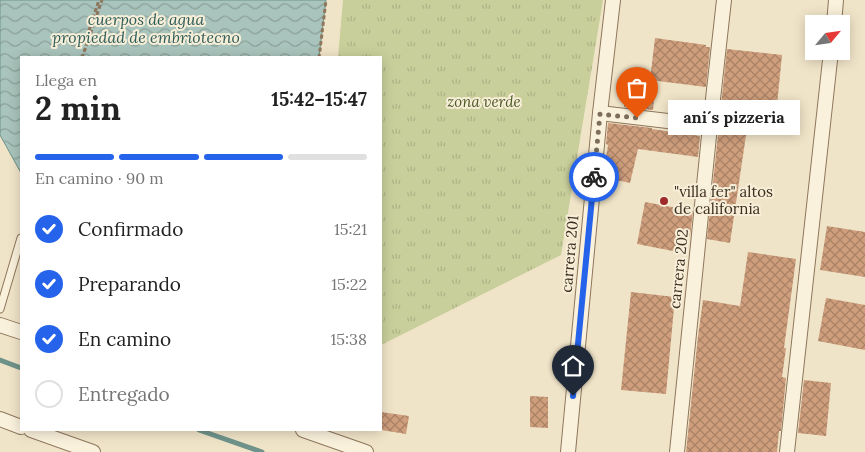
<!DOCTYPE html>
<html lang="es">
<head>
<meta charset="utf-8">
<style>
	:root { --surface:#fff; --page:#f6f6f6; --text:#222; --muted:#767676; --line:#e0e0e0; --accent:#2563eb }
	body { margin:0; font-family:Lora,serif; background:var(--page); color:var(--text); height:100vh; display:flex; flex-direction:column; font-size:19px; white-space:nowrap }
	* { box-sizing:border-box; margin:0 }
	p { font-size:16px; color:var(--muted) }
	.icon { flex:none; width:28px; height:28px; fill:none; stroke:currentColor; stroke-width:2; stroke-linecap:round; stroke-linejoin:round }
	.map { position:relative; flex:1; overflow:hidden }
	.drawer { position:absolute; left:20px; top:56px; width:362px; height:375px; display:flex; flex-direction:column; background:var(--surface); border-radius:0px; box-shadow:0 2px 12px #0003 }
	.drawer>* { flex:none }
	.needle { width:32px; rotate:61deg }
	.buttons { position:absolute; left:805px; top:15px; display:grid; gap:10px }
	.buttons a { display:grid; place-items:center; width:45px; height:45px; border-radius:0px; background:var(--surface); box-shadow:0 2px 12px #0003; font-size:25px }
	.pin { position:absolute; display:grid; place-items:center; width:42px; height:42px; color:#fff; margin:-51px -21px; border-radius:50% 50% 50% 0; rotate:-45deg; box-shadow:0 0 5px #0007 }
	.pin .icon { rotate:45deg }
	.courier { position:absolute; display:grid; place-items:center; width:50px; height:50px; margin:-25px; border:4px solid #2563eb; border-radius:50%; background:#fff; color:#222; box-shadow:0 1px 6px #0007 }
	.bubble { position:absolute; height:35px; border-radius:0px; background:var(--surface); box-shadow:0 2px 12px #0003; font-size:16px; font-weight:700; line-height:35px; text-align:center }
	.overview em { font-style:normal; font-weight:700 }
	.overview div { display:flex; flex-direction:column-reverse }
	.overview { display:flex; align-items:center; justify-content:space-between; height:85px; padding:0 15px }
	h1 { font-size:32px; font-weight:700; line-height:38px }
	.bar { display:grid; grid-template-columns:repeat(4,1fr); gap:8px 5px; align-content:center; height:60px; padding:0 15px }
	.bar i { height:6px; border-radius:4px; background:var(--line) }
	.bar .active { background:var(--accent) }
	.bar p { grid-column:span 4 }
	ol { padding:0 15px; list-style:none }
	li { display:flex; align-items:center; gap:15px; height:55px }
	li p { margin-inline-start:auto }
	li .icon { padding:5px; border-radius:50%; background:var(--accent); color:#fff; stroke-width:4 }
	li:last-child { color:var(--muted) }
	li i { width:28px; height:28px; border:2px solid var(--line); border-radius:50% }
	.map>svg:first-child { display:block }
	.park { fill:url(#park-tufts) }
	.water { fill:url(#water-waves); stroke:#6f938a }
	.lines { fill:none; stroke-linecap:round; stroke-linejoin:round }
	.stream { stroke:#6f938a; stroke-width:5 }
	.building { fill:url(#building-cross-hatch) }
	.lane-casing { stroke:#8d765c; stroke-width:9 }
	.street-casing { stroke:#8d765c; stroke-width:16 }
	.path { stroke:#8d765c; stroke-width:3; stroke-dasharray:4 2.5; stroke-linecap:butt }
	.lane { stroke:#faf1dc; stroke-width:7 }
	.street { stroke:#faf1dc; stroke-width:14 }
	.done { stroke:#7c6e5b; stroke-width:5; stroke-dasharray:0 9 }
	.route { stroke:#2563eb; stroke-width:6 }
	.poi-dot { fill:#9e2a2b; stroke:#f7eed8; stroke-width:2 }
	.labels { text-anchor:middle; stroke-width:4; stroke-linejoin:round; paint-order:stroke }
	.park-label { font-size:15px; font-style:italic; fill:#4d5a26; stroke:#f7eed8 }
	.poi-label { font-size:15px; fill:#3d2e20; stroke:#f7eed8; text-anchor:start }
	.street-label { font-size:15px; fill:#3d2e20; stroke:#f7eed8 }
	.water-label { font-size:16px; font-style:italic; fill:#2f5d5a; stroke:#f7eed8 }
</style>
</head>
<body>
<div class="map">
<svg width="865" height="452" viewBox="0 0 865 452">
	<defs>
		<pattern id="park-tufts" width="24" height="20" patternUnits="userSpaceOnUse" patternTransform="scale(1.25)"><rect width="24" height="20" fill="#c9cf9b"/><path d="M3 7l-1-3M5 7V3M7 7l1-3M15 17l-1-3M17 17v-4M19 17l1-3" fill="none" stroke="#aeb285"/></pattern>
		<pattern id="water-waves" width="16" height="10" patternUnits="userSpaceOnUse" patternTransform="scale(1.25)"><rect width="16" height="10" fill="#a9c4bc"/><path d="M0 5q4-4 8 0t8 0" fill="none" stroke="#8ba098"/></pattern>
		<pattern id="building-cross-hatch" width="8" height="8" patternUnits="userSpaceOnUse" patternTransform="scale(1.25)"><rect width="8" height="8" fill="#cf9f7d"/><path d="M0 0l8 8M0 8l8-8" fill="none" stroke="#a98266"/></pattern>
	</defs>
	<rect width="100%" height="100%" fill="#f0e4c8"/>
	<path class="park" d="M343,0H603L561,255L381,345V58L338,57Z"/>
	<path class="water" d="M0,0H326L319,57L21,58V173L0,135Z"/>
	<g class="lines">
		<g class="stream">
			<path d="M0,360L21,368"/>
			<path d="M199,430L262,452"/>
		</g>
	</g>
	<g class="building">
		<path d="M655,38L706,45V47H710L706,87L650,80Z"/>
		<path d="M727,49L782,55L775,125L748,122L730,243L707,239Z"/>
		<path d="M626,86L655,90L653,110L624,107Z"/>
		<path d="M608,123L652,128V129L700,136L698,157L638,149L630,183L603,177L608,145L606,144Z"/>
		<path d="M645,202L693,211L690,236L681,235L678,252L637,244Z"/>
		<path d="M827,226L865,232V277L820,270Z"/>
		<path d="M748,252L796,259L784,348H786L782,377L786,378L781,431H779L777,452H686L698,336L703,300L740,306Z"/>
		<path d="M631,292L675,297L666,394L621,390Z"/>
		<path d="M826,298L865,305V350L818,341Z"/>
		<path d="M804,380L831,383L826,436L798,433Z"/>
		<path d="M530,396L548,397V428L530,427Z"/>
		<path d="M381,412L409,416L406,434L381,430Z"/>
	</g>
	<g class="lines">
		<g class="lane-casing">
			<path id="lane" d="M0,309L21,238"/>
		</g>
		<g class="street-casing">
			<g id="street">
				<path d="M834,24L836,0"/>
				<path d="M600,113L710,126"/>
				<path d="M0,325L21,332"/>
				<path d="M0,419L21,427"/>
				<path d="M31,430L93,452"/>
				<path d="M303,430L366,452"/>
				<path d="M568,452L600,113L613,0"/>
				<path d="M677,452L710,126L724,0"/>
				<path d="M787,452L831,51"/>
			</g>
		</g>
		<g class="path">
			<path d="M85,43L99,0"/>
			<path d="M82,58L102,0"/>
			<path d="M319,58L326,0"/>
		</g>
		<use href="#lane" class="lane"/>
		<use href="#street" class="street"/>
	</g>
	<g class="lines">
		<path class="done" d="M594,177L600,114L637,118"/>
		<path class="route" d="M573,396L594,177"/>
	</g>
	<circle class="poi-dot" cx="664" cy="201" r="5"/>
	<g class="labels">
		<g class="park-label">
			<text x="484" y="107">zona verde</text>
		</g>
		<g class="poi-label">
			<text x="674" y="197">"villa fer" altos<tspan x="674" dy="17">de california</tspan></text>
		</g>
		<g class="street-label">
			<text transform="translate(570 254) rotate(-85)" y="5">carrera 201</text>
			<text transform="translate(679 269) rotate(-84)" y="5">carrera 202</text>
		</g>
		<g class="water-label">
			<text x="146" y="25">cuerpos de agua<tspan x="146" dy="18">propiedad de embriotecno</tspan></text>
		</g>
	</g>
</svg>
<div class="buttons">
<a><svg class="needle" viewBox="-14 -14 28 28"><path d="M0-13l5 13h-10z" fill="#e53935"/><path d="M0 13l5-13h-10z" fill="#767676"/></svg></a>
</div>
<div class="pin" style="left:637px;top:118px;background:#ea580c"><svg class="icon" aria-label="bag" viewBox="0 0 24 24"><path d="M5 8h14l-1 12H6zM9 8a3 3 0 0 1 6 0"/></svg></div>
<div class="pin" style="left:573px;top:396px;background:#1f2937"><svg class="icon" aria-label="home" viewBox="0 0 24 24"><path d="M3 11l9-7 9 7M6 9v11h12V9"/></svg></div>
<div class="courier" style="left:594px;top:177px"><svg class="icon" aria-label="bike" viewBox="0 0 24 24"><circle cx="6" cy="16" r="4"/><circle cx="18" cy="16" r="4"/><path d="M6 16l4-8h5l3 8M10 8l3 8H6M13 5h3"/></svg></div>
<div class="bubble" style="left:668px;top:100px;width:132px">ani´s pizzeria</div>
<section class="drawer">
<div class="overview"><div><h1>2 min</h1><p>Llega en</p></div><em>15:42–15:47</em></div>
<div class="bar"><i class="active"></i><i class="active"></i><i class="active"></i><i></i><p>En camino · 90 m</p></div>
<ol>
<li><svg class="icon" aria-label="check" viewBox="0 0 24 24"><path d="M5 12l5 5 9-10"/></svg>Confirmado<p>15:21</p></li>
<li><svg class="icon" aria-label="check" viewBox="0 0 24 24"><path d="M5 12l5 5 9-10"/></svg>Preparando<p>15:22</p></li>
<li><svg class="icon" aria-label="check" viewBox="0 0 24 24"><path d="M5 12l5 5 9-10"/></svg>En camino<p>15:38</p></li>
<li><i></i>Entregado</li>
</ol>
</section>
</div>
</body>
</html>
